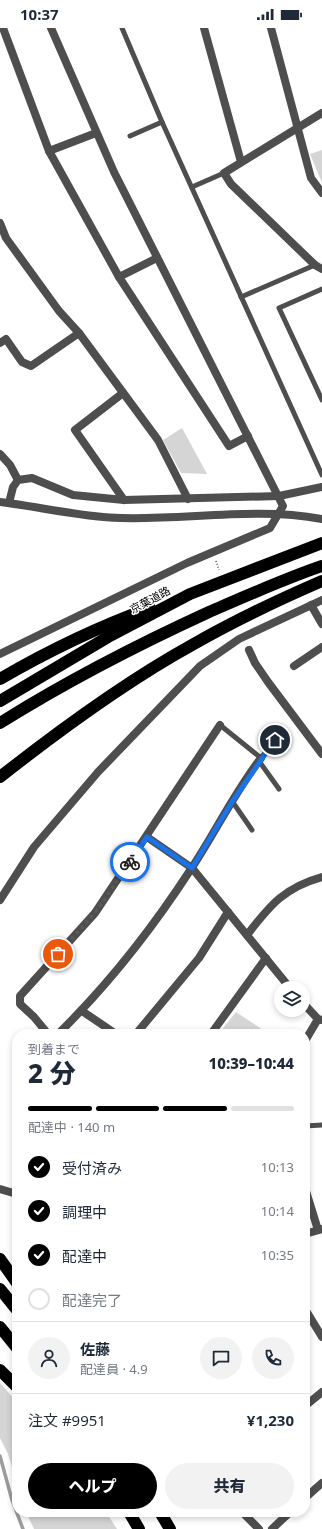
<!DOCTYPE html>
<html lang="ja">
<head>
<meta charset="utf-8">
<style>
	:root { --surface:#fff; --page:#f2f2f3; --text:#1f2937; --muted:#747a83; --line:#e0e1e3; --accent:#000 }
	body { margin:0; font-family:"Noto Sans","Noto Sans JP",sans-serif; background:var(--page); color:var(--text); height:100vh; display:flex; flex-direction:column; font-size:15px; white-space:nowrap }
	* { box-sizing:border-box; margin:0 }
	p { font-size:13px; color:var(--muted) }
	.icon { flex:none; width:22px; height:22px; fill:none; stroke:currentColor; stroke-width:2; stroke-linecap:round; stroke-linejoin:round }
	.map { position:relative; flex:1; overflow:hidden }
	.details { position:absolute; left:12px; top:1001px; width:298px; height:488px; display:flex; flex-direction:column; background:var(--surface); border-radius:16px; box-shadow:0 2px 6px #0003 }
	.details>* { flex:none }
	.buttons { position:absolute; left:274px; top:953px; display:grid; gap:8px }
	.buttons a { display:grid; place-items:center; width:36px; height:36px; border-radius:50%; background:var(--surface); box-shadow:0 2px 6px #0003; font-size:20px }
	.pin { position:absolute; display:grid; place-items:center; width:34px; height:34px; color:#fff; margin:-17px; border:2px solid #fff; border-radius:50%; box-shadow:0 1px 4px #0007 }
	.courier { position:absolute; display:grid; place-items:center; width:40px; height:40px; margin:-20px; border:3px solid #1a73e8; border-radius:50%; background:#fff; color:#222; box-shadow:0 1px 5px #0007 }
	.head em { font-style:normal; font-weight:800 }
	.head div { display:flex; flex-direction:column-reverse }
	.head { display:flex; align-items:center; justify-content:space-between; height:68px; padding:0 16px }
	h1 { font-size:26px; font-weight:800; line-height:30px }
	.bar { display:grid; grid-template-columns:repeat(4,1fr); gap:6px 4px; align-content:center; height:48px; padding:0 16px }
	.bar i { height:5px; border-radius:3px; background:var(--line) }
	.bar .selected { background:var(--accent) }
	.bar p { grid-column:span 4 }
	.line { display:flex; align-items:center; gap:10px; padding:0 16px; border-top:1px solid var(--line) }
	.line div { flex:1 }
	.round { display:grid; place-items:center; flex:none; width:42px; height:42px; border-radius:21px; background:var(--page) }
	ol { padding:0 16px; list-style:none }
	li { display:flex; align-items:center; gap:12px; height:44px }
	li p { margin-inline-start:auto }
	li .icon { padding:4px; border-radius:50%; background:var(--accent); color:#fff; stroke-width:4 }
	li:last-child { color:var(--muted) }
	li i { width:22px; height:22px; border:2px solid var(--line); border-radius:50% }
	.primary-button { display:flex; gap:8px; margin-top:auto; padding:8px 16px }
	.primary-button a { flex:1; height:46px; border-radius:24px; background:var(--accent); color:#fff; font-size:16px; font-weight:800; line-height:46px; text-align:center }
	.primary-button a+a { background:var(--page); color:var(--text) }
	.status { display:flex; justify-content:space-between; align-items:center; height:28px; padding:0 20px; background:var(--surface); direction:ltr }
	.status svg { height:11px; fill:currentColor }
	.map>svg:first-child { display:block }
	.green { fill:#d5d5d5 }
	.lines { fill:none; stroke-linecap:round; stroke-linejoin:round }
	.stream { stroke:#9c9c9c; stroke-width:3.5 }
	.path { stroke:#707070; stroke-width:2; stroke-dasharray:1 2; stroke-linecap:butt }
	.service { stroke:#4e4e4e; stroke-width:5 }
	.minor { stroke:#4e4e4e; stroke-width:8 }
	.tertiary { stroke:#4e4e4e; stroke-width:8 }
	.motorway { stroke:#000; stroke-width:12 }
	.done { stroke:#595959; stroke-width:4; stroke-dasharray:0 7.2 }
	.route { stroke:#1a73e8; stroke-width:5 }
	.labels { text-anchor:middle; stroke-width:3; stroke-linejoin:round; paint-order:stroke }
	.street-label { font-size:11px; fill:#000; stroke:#fff }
</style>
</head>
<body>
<div class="status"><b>10:37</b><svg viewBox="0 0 49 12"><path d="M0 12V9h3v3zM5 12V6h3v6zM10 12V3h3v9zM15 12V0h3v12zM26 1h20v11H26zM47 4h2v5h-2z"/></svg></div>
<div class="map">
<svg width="322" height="1501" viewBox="0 0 322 1501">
	<rect width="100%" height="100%" fill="#fff"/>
	<g class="green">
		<path d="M322,122V155L310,126Z"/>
		<path d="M182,400L207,446L181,445L163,412Z"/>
		<path d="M236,984L269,1006H218Z"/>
		<path d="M0,1355L17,1374V1455L8,1426L0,1410Z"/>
		<path d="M26,1484H106L117,1501H34Z"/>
	</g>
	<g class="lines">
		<path class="stream" d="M0,1428L12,1472L23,1501"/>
		<path class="path" d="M216,533L219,542"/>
		<g class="service">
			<path d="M122,0L162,94L322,447"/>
			<path d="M130,108L162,94"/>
			<path d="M192,159L224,145"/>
			<path d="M322,261L279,280L322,372"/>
			<path d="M241,269L315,237"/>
			<path d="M220,697L261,730L275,712"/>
			<path d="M259,733L279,761"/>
			<path d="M232,773L252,802"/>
			<path d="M305,1098L322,1097"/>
		</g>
		<g class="minor">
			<path d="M3,0L49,123L96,105"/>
			<path d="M204,0L241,134"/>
			<path d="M271,0L311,150L322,165"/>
			<path d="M322,85L224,145L231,156L315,237L322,241"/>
			<path d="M49,123L119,249L157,230"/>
			<path d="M0,195L6,210L59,283L79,305L158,412L188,471"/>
			<path d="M119,249L229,418L248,408"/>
			<path d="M0,315L6,311L22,334L31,338L79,305"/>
			<path d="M123,365L75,402L124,472"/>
			<path d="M0,426L10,437L18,452"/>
			<path d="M311,577L322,596"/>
			<path d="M249,622L255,635L268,654L322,726"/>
			<path d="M0,626L187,535L270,500L283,478L114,144L51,0"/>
			<path d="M294,638L322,619"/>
			<path d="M147,809L192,840L290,960"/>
			<path d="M0,872L34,819L98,744L200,638L239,611L322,572"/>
			<path d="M247,907C270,877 285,859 322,849"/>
			<path d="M303,975L318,991L322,992"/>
			<path d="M82,983L116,1006"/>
			<path d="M48,1006L34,989L20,976V968L95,885L220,697"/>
			<path d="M58,1006C110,955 152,901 191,841C215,805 234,765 261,730"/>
			<path d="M136,1006L199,930L228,884"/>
			<path d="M211,1006L266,930"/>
			<path d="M305,1013L318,991"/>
			<path d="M305,1160L318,1202"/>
			<path d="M0,1161L17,1166"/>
			<path d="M305,1206L322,1201"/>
			<path d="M305,1281L322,1309"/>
			<path d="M305,1378L322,1364"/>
			<path d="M305,1470L322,1455"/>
			<path d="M242,1484L259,1501"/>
			<path d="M272,1501L290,1484"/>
		</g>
		<g class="tertiary">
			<path d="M0,474C41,479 80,489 121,490C188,492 255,479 322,491"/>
			<path d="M9,475L13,459L18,452L32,450L73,467L124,472L279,468L322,459"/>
		</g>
		<g class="motorway">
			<path d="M0,651C48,623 98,599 150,580"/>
			<path d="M0,673L108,609L190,566L322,515"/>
			<path d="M0,695C67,653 137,617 209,584C246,568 284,551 322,538"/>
			<path d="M0,749C61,701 125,654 192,617C234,593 278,572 322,553"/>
			<path d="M0,1231L17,1255"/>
			<path d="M0,1261L17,1282"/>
			<path d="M0,1299L17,1320"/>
			<path d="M0,1342L17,1359"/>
			<path d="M129,1484L139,1501"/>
			<path d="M160,1484L170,1501"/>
		</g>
	</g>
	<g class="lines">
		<path class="done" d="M58,926L95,885L130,834"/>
		<path class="route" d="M130,834L147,809L192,840L232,774L275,712"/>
	</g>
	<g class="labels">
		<g class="street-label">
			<text transform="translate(150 572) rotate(-28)" y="4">京葉道路</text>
		</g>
	</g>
</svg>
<div class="buttons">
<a><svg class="icon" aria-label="layers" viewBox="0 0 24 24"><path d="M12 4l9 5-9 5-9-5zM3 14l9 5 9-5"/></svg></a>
</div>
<div class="pin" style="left:58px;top:926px;background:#ea580c"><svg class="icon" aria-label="bag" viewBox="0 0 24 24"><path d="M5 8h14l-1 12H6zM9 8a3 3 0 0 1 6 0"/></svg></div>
<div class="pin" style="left:275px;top:712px;background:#1f2937"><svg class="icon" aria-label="home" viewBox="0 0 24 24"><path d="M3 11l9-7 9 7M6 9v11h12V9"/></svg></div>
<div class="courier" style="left:130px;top:834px"><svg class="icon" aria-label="bike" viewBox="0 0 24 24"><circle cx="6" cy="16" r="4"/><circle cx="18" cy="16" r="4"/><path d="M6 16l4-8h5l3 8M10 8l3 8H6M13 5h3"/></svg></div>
<section class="details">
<div class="head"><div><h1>2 分</h1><p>到着まで</p></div><em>10:39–10:44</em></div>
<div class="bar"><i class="selected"></i><i class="selected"></i><i class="selected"></i><i></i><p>配達中 · 140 m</p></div>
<ol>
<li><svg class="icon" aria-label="check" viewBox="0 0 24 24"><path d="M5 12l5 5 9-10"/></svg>受付済み<p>10:13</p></li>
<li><svg class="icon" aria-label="check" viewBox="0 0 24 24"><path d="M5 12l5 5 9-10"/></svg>調理中<p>10:14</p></li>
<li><svg class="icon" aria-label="check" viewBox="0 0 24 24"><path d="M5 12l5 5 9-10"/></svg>配達中<p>10:35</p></li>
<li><i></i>配達完了</li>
</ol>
<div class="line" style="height:72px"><a class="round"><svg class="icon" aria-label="person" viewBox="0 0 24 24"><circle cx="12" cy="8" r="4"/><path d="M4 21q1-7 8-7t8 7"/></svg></a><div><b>佐藤</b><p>配達員 · 4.9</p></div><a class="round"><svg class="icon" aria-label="chat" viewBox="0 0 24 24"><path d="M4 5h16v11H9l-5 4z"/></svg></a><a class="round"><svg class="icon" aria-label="phone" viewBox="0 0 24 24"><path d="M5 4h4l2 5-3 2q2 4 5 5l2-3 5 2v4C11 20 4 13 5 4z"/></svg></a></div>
<div class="line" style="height:52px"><div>注文 #9951</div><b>¥1,230</b></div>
<div class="primary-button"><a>ヘルプ</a><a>共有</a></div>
</section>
</div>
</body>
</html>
